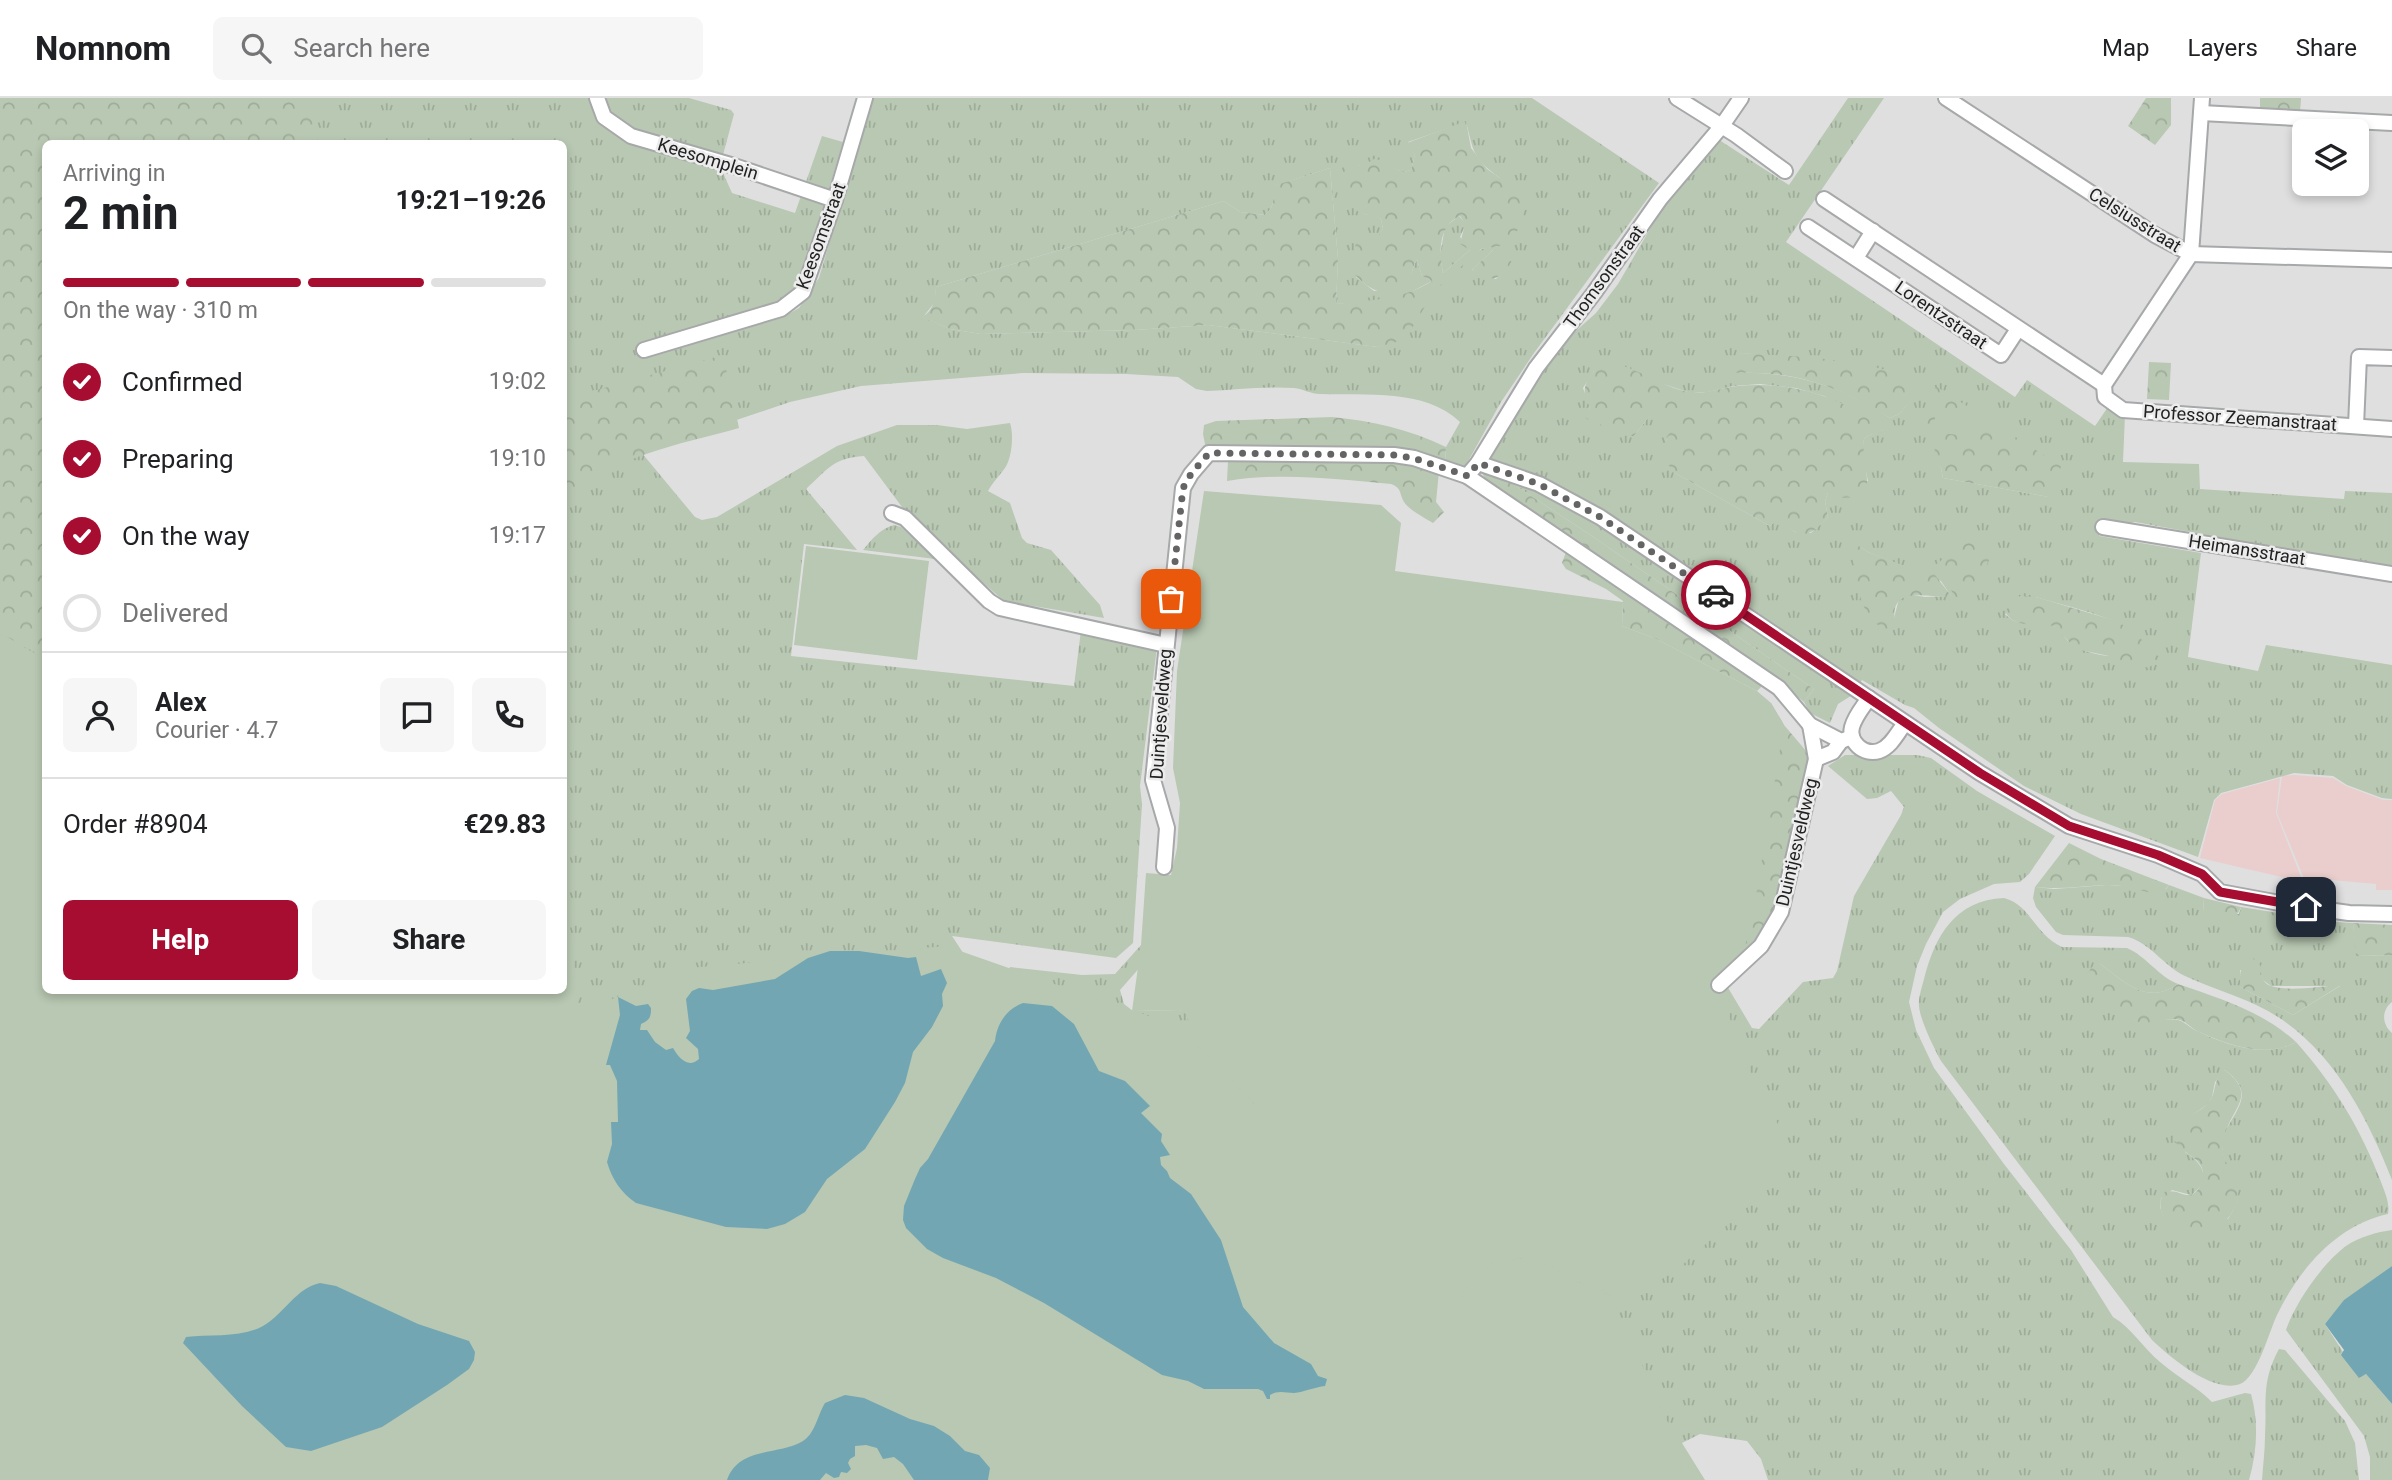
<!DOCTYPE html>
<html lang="en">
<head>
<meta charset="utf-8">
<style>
	:root { --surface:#fff; --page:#f6f6f6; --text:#202124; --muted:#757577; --line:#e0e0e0; --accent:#a70d31 }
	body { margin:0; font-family:Roboto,sans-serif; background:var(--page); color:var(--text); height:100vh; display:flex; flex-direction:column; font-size:26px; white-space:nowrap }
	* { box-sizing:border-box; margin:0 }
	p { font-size:23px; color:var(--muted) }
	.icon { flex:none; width:38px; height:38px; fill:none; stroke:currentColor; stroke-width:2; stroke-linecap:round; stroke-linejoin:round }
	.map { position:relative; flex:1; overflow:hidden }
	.sheet { position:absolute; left:42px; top:42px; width:525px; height:854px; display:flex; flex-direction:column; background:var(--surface); border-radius:10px; box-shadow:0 4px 10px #0003 }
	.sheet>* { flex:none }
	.fabs { position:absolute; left:2292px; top:21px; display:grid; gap:14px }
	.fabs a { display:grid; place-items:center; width:77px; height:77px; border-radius:10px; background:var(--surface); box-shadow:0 4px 10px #0003; font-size:35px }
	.pin { position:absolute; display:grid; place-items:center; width:60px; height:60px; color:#fff; margin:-30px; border-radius:14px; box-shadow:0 4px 10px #0006 }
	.courier { position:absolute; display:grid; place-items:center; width:70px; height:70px; margin:-35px; border:5px solid #a70d31; border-radius:50%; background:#fff; color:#222; box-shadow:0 2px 9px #0007 }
	.summary em { font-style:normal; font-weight:700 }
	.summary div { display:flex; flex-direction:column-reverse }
	.summary { display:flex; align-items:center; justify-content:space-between; height:119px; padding:0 21px }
	h1 { font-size:46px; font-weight:700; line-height:52px }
	.bar { display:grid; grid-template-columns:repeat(4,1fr); gap:10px 7px; align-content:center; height:84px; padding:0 21px }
	.bar i { height:9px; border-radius:5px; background:var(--line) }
	.bar .on { background:var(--accent) }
	.bar p { grid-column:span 4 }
	.line { display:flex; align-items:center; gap:18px; padding:0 21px; border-top:2px solid var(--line) }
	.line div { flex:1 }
	.round { display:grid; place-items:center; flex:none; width:74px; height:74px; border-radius:10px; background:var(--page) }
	ol { padding:0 21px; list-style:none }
	li { display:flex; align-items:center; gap:21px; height:77px }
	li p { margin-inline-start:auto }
	li .icon { padding:7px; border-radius:50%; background:var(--accent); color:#fff; stroke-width:4 }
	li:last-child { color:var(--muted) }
	li i { width:38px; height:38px; border:4px solid var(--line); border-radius:50% }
	.cta { display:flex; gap:14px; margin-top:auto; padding:14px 21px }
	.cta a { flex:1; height:80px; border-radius:10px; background:var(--accent); color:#fff; font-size:28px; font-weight:700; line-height:80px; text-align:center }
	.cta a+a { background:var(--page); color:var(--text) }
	header { display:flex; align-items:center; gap:42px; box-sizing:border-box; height:98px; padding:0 35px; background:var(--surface); border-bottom:2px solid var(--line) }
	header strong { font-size:33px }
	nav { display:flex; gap:38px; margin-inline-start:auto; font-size:24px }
	.search { width:490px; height:63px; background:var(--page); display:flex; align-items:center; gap:18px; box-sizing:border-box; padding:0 24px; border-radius:10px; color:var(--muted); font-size:26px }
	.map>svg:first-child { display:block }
	.education { fill:#e9cecd }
	.grass { fill:url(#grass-tufts); fill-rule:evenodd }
	.forest { fill:url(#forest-crowns); fill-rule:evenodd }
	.pitch { fill:#b8c8b2; fill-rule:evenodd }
	.water { fill:#73a6b3 }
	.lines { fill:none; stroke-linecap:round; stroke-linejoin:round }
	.street-casing { stroke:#a7a8a9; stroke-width:18 }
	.street { stroke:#fff; stroke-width:14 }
	.done { stroke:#646465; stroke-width:7; stroke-dasharray:0 12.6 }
	.route { stroke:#a70d31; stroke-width:9 }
	.labels { text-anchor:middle; stroke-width:5; stroke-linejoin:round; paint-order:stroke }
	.street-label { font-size:18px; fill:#222223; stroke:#ececed }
</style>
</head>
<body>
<header>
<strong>Nomnom</strong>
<div class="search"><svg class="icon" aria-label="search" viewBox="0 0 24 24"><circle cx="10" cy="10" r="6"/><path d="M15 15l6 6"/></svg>Search here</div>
<nav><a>Map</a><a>Layers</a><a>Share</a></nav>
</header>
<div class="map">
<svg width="2392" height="1382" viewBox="0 0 2392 1382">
	<defs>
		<pattern id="grass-tufts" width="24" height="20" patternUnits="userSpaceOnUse" patternTransform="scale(1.75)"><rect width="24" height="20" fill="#b8c8b2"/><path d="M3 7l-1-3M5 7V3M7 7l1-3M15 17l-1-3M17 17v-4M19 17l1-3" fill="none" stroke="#9eac99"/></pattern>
		<pattern id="forest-crowns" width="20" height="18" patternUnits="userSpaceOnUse" patternTransform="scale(1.75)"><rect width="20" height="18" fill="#b8c8b2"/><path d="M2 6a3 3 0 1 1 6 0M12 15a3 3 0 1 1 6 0" fill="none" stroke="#9eac99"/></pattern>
	</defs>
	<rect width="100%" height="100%" fill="#dfdfe0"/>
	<g class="education">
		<path d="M2294,677L2333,680L2346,688L2383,702H2392V792H2376V786L2321,781L2320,786L2305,783L2277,715L2282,678Z"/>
		<path d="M2280,680L2276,715L2303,784L2200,760L2215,702L2222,696Z"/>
	</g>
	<g class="grass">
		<path d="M0,0H689L731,12L734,16L720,68L732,95L795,115L822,38L843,44L802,181L795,194L781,206L647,243L648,256L679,250L783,219L799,210L819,180L872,0H1532L1659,85L1534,255L1501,304L1466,367L1462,370L1445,364L1446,349L1460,324C1424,290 1367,298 1320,296C1311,296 1303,291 1294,290C1266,288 1235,292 1207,293L1196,291L1178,279L1126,276L1023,275L861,288L790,304L641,354L695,419L702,422L717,419L837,348L897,327H937L967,331L1010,325C1014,336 1012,360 1005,370C999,378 993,384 988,393L1010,405L1022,440L1027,445L1051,452L1100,507L1104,520L1004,503L911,421L864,358C833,360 828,371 806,391L857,452L804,446L791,558L1074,588L1081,532L1157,549L1140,688L1142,706L1133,845L1116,860L952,838L975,873L1002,891L1010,869L1082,877L1115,876L1141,847L1727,888L1752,930L1759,931L1803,884L1833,880L1837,873L1854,798L1901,717L1904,709L1891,693L1877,700L1867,701L1828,668L1845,657H1917L1931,660L1977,693L2055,738L2029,776L2020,784L1994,786L1960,801L1943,814L1926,846L1917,868L1909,904L1916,932L1934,970L2004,1066L2071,1152L2113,1219C2132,1230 2143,1250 2160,1264C2177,1279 2196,1288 2212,1304L2245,1295L2251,1296C2259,1324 2257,1354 2249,1382H1768L1761,1361L1747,1343L1700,1336L1682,1345L1705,1382H1536L46,892H564V46H46L45,655L0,630ZM1466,24C1474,54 1472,60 1500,80L1501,148C1495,149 1485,149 1480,152C1467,160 1444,181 1434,192C1413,220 1416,237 1378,249L1208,227L1135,232L981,236L950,231L923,219L935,204L936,189L1224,103L1240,114L1265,117C1275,108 1274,100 1274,88L1330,70L1338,161L1336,206L1386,202L1407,196L1432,183L1422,178L1417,162C1413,168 1413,172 1410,178C1405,190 1386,191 1374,193L1356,179L1383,131L1381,121L1376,117L1363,116L1357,67L1363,69C1386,50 1388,80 1411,72L1415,57L1408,44ZM1493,152L1512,164L1496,181L1472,172ZM1149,859L1186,915L1179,912L1133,913L1124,906L1120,892Z"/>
		<path d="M1848,0H1884L1786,144L2015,299L2027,282L2095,328L2110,306L2125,317L2123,364L2199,366L2200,391L2344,401L2345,393L2392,395V470L2135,424L2100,432L2099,438L2201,455L2188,559L2258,573L2266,547L2392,567V701L2382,700L2347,687L2333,678L2294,675L2221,695L2214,702L2198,759L2081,716L2024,688L1939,630L1914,610L1905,607L1862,582L1854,596L1838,606L1830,625L1810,615L1804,604L1814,591L1589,436L1484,367L1534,280L1569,239L1596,215L1618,186L1672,93L1713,38L1789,87ZM1741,255L1845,264L1889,273L1925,286L1899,316L1890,320C1839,287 1794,273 1733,275ZM1594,273L1666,287L1691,295L1708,294L1733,288L1760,286L1796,290L1824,298L1883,333L1869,337L1864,341L1862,354L1868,383L1828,395L1825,403L1828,419L1811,435L1795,434L1776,422L1770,428L1675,375L1666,342L1673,328L1656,313L1647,321L1634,338L1586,319L1590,309L1583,290ZM1935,345L2049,399L1943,380L1941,370L1935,365ZM1859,448L1868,454L1941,483L1951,498L1925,499L1907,496L1899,501L1894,520ZM2036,499C2060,507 2121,519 2135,537L2109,558C2096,557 2078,552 2068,543C2063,538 2059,530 2052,527C2034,521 2022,533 2005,516Z"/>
		<path d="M1459,118L1466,126L1460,139L1470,152L1443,175L1440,157L1445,129Z"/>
		<path d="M894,427L901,429L935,461L863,452C872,441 880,431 894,427Z"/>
		<path d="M2107,787L2130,788L2154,795L2166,791L2169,787L2204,800L2203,814L2239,816L2241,809L2336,824L2353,825L2357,858L2392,857V904C2381,912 2382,927 2392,935V1082C2367,1018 2331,948 2268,913C2241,898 2212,891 2185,878C2164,868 2150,845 2128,839L2063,837L2056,834L2036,809L2033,800L2035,789L2054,791ZM2240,872L2260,874L2263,882L2271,888H2340L2293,917L2240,889Z"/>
		<path d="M2004,800C2031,807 2034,836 2062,849L2127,850C2146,858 2158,878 2178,886C2146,908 2125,884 2099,865L2134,922C2150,928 2162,919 2178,922C2184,923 2190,930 2197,933C2226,947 2266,961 2296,944C2333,985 2362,1033 2381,1084C2385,1095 2390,1105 2388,1116C2337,1127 2299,1171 2277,1217C2269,1234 2257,1280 2240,1286C2213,1296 2170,1259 2152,1242L1941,963C1934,950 1920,922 1919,908C1918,900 1922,889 1924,881C1935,838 1955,802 2004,800ZM2225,972C2267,1003 2216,1021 2223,1055C2229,1085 2250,1087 2228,1121L2163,1118L2160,1109L2161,1100L2172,1092L2191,1097C2213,1082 2203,1065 2185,1054L2181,1025L2208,1006L2212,999L2215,984Z"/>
		<path d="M2392,1132V1168L2345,1202L2325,1226L2359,1279L2366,1276L2392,1306V1382H2370V1359L2364,1338L2286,1232C2295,1205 2323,1165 2346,1148C2359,1139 2377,1134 2392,1132Z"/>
		<path d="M2279,1251L2285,1252L2345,1323L2355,1345L2359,1382H2262C2263,1367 2265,1352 2265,1338C2267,1303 2261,1284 2279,1251Z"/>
	</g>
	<g class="forest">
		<path d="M0,0H307L319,45L46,46L45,560L0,535Z"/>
		<path d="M2146,0H2171V27L2155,47L2128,28Z"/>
		<path d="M2260,0H2301L2300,15L2260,13Z"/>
		<path d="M1466,23L1471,50L1487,71L1514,90L1522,104L1524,121L1519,131L1501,148L1481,151L1435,192L1412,230L1396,244L1378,249L1208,227L1135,232L981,236L950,231L922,219C934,212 935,202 936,189L1224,103L1240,114L1265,117C1275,108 1274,100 1273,88L1330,70L1338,161L1336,206C1372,201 1398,204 1432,183L1422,178L1417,162C1412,168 1413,176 1408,182C1389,208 1363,188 1349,170L1357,142L1363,139L1373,146L1383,131L1381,121C1375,116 1372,118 1364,116C1351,113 1344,94 1337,83L1344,66L1354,62L1357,67L1363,68L1374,61C1389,62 1395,78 1411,72L1415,57L1407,45ZM1460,118L1465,126L1460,146L1470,152L1443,175C1439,154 1438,128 1460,118Z"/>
		<path d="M1493,152H1499L1512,164C1496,184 1495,184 1472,172Z"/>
		<path d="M1741,255C1802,259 1869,260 1926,286L1899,316L1890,320C1838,288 1795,272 1733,275L1730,273Z"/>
		<path d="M723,257L739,330C678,347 611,358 564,402V301Z"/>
		<path d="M1603,264C1633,265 1660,290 1690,294C1706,297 1722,289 1738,288C1790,283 1845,298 1884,334L1869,337L1864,341C1861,360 1873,385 1863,399L1837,400L1828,395L1825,403L1828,419C1805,443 1804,439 1776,423L1770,428L1675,375C1659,357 1663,349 1672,328L1656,314L1647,321L1634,338H1628L1587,321L1585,319L1590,309C1578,291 1588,278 1603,264Z"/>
		<path d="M2149,264L2171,265L2169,302L2147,301Z"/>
		<path d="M1937,289L2061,368L2054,391L2049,399L1943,380L1941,370L1934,365L1935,345L1924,336L1930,292Z"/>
		<path d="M1332,319C1372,323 1409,331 1446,349L1445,364L1426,356L1404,352L1206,351L1203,336L1204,327L1216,323Z"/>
		<path d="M1374,361L1394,362L1439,373L1436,404L1444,414L1433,425C1425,420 1409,412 1404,404C1399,395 1402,390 1391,386C1337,381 1281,374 1227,383L1228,363Z"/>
		<path d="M1484,367L1589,436L1814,591L1804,604L1779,583L1723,543L1488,385L1482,375Z"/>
		<path d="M1962,438L1994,445L1975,504L1960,505L1934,468L1943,461L1939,447Z"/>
		<path d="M1859,448L1868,454L1923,475L1932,473L1952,499C1924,499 1886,486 1896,529L1890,532C1859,526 1857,482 1852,457V453Z"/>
		<path d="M1567,451L1764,586L1757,593L1654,540L1622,528L1623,503L1606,491L1566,471L1562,465Z"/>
		<path d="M2020,498L2036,499L2113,522L2131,531L2160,560L2159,564L2149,569L2137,570L2119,567L2109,558L2076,551L2054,528C2037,525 2013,531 2005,513Z"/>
		<path d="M1771,605L1784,627L1807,654L1810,665L1803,683L1778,812L1740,866L1349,770Z"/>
		<path d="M2069,745L2101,761L2169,787L2161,796C2143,795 2127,786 2107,787C2082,788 2060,792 2035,789Z"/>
		<path d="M2204,800L2241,809C2235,826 2216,823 2203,814Z"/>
		<path d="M2353,825L2392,827V857L2356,858Z"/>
		<path d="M2251,860L2256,861L2261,869C2260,877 2263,885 2271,888C2288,894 2323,888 2341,887L2293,917L2240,889C2240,875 2239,868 2251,860Z"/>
		<path d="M2099,865C2125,884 2146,908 2178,886C2221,901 2262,913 2296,944C2266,961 2229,947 2199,934C2192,931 2187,924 2180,922C2166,918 2151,929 2138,924C2122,917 2101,895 2088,883L2087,876L2092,869Z"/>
		<path d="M2225,972C2258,998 2232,1009 2225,1037C2224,1042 2222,1049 2223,1053C2226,1075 2246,1084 2235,1109C2232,1114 2230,1119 2225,1123C2217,1130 2201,1136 2190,1136C2169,1135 2153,1113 2164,1094C2177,1091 2182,1098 2190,1097C2196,1095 2199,1091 2201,1086C2214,1056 2167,1056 2175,1033C2180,1019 2199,1016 2208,1005C2218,994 2211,983 2225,972Z"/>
	</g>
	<g class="pitch">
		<path d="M1936,313L1978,318L1975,339L1933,334Z"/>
		<path d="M1204,393L1381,407L1401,425L1395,473L1623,504L1622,528L1654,540L1757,593L1771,605L1784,627L1750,835L1727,888L1732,940L1798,1064L1680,1169L1650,1189L1629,1196L1608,1193L1574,1183L1615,1199L1622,1226L1635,1251L1666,1321L1704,1382H0V536L45,561L46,892H564V770L578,907C599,912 601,905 619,898L620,883L646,890L666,872L946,848L1132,913L1141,847L1146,775L1171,777L1177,750L1180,705L1173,670L1177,573ZM1179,912L1186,916L1196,942L1263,1015L1179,929L1135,913ZM1516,1154L1539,1158L1568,1179L1530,1158L1508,1163L1449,1210L1446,1208L1496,1162Z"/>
		<path d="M806,448L929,463L917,562L794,547Z"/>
	</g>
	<g class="water">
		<path d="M830,853H859L908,860L916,859L921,878L941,871L947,885L942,896L943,908L932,929L913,954L905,985L895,1004L865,1051L827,1081L805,1114L785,1126L767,1131L726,1129L636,1105C621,1095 612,1081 607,1064L612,1046L611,1024H618L617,983L610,967H606L620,917L618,899L636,908L648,906L651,910C651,919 650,922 641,926L640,932H647L655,944L666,952L673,950C679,960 688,971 699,961L698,951L686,940L690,933L686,901L692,893L699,890L713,892L775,881L808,860Z"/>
		<path d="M1023,905L1052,908L1074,926L1099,973L1125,983L1150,1008L1141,1015L1162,1036L1161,1043L1170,1057L1160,1059L1161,1067L1167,1073L1170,1080L1191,1096L1221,1142L1243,1209L1274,1245L1311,1266L1318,1278L1327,1281L1325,1288C1315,1289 1304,1294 1294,1295C1285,1295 1279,1292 1270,1297V1301H1267L1263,1293L1258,1291H1204L1188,1283L1162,1277L1044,1205L996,1180L943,1160L927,1151L906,1130L903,1122L904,1108L915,1081L920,1070L928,1061L995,943C997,926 1006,911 1023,905Z"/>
		<path d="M2392,1168V1306L2366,1276L2359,1280L2341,1257L2344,1252L2325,1226L2344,1202Z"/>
		<path d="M320,1185L336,1188L418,1226L469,1243L475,1254L474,1262L469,1271L447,1287L382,1329L311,1353L286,1349L242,1308L183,1245L186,1239C210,1236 241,1240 263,1228C285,1215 296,1190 320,1185Z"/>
		<path d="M845,1297L864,1300L910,1321L934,1328L950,1338L965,1353L979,1357L990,1370L988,1382H914L903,1366L894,1359L883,1361L877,1350L866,1347L855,1348V1358L850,1361L848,1365L851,1371L847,1375L841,1374L839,1379L834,1380L826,1375L820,1382H727C739,1348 778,1358 803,1343C815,1336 818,1316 825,1305Z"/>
	</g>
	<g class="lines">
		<g class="street-casing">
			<g id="street">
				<path d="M597,0L604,19L631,38L734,68L835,102"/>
				<path d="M1677,0L1736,37L1785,73"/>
				<path d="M1946,0L2155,137L2191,156L2392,162"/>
				<path d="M2201,15L2392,25"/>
				<path d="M1824,101L2104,287L2191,156L2202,0"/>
				<path d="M1808,129L2001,257L2018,231"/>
				<path d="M1856,160L1873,133"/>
				<path d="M644,252L781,211L803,194L835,102L865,0"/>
				<path d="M2104,287L2105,299L2123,312L2392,331"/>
				<path d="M2356,328L2359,259L2392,260"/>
				<path d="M1478,365L1539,386L1600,419L1980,675L2069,728L2158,757L2202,776L2220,794L2285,806L2349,815L2392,816"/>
				<path d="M1467,378L1779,590L1810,627L1841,643L1852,639"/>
				<path d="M892,415L905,420L989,503L1000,510L1166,547"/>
				<path d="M2103,429L2392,476"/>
				<path d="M1869,600C1863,609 1855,618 1852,629C1848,644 1864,658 1879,653C1891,649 1898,634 1905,625"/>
				<path d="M1816,661L1833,654L1841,643"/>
				<path d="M1164,769L1167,730L1153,682L1183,390L1191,376L1209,355L1394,357L1414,360L1467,378L1478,365L1536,270L1594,195L1660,101L1721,29L1741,0"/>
				<path d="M1719,887L1761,848L1781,814L1816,661L1810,627"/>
			</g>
		</g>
		<use href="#street" class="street"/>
	</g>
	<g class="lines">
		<path class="done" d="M1171,501L1183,390L1191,376L1209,355L1394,357L1413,360L1468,378L1478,365L1539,386L1600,419L1716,497"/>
		<path class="route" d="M1716,497L1980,675L2069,728L2158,757L2202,776L2220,794L2306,809"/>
	</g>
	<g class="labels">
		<g class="street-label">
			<text transform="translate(708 61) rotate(17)" y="6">Keesomplein</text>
			<text transform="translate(2135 122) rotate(32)" y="6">Celsiusstraat</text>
			<text transform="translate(821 138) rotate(-70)" y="6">Keesomstraat</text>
			<text transform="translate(1604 179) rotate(-54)" y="6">Thomsonstraat</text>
			<text transform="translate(1941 217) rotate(34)" y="6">Lorentzstraat</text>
			<text transform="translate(2240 320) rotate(4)" y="6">Professor Zeemanstraat</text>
			<text transform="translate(2247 452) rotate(9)" y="6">Heimansstraat</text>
			<text transform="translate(1161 616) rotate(-86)" y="6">Duintjesveldweg</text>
			<text transform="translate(1797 744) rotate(-77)" y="6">Duintjesveldweg</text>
		</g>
	</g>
</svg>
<div class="fabs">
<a><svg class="icon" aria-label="layers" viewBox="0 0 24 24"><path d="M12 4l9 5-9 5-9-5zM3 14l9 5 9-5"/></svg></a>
</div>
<div class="pin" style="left:1171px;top:501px;background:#ea580c"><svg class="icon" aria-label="bag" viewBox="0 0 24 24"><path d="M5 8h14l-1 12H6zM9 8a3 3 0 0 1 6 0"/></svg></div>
<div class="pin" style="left:2306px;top:809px;background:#1f2937"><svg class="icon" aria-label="home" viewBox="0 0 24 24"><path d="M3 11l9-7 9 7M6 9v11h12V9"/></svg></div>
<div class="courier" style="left:1716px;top:497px"><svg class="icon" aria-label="car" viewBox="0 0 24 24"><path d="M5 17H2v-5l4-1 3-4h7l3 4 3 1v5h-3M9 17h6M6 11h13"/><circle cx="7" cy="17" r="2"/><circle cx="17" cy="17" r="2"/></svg></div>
<section class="sheet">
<div class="summary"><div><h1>2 min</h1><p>Arriving in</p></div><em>19:21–19:26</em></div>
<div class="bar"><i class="on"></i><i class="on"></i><i class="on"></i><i></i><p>On the way · 310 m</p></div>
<ol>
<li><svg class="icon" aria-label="check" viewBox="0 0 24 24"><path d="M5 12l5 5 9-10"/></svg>Confirmed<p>19:02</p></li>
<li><svg class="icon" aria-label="check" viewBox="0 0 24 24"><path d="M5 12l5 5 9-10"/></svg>Preparing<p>19:10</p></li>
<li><svg class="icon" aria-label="check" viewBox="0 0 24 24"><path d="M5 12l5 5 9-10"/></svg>On the way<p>19:17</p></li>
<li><i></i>Delivered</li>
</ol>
<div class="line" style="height:126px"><a class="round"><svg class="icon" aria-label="person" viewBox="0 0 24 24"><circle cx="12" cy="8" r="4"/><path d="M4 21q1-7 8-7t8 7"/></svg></a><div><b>Alex</b><p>Courier · 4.7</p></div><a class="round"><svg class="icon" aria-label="chat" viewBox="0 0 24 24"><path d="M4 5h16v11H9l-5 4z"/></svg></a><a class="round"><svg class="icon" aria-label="phone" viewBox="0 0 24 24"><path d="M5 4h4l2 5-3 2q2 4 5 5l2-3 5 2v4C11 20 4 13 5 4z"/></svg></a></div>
<div class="line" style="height:91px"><div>Order #8904</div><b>€29.83</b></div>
<div class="cta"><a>Help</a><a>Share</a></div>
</section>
</div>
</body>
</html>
